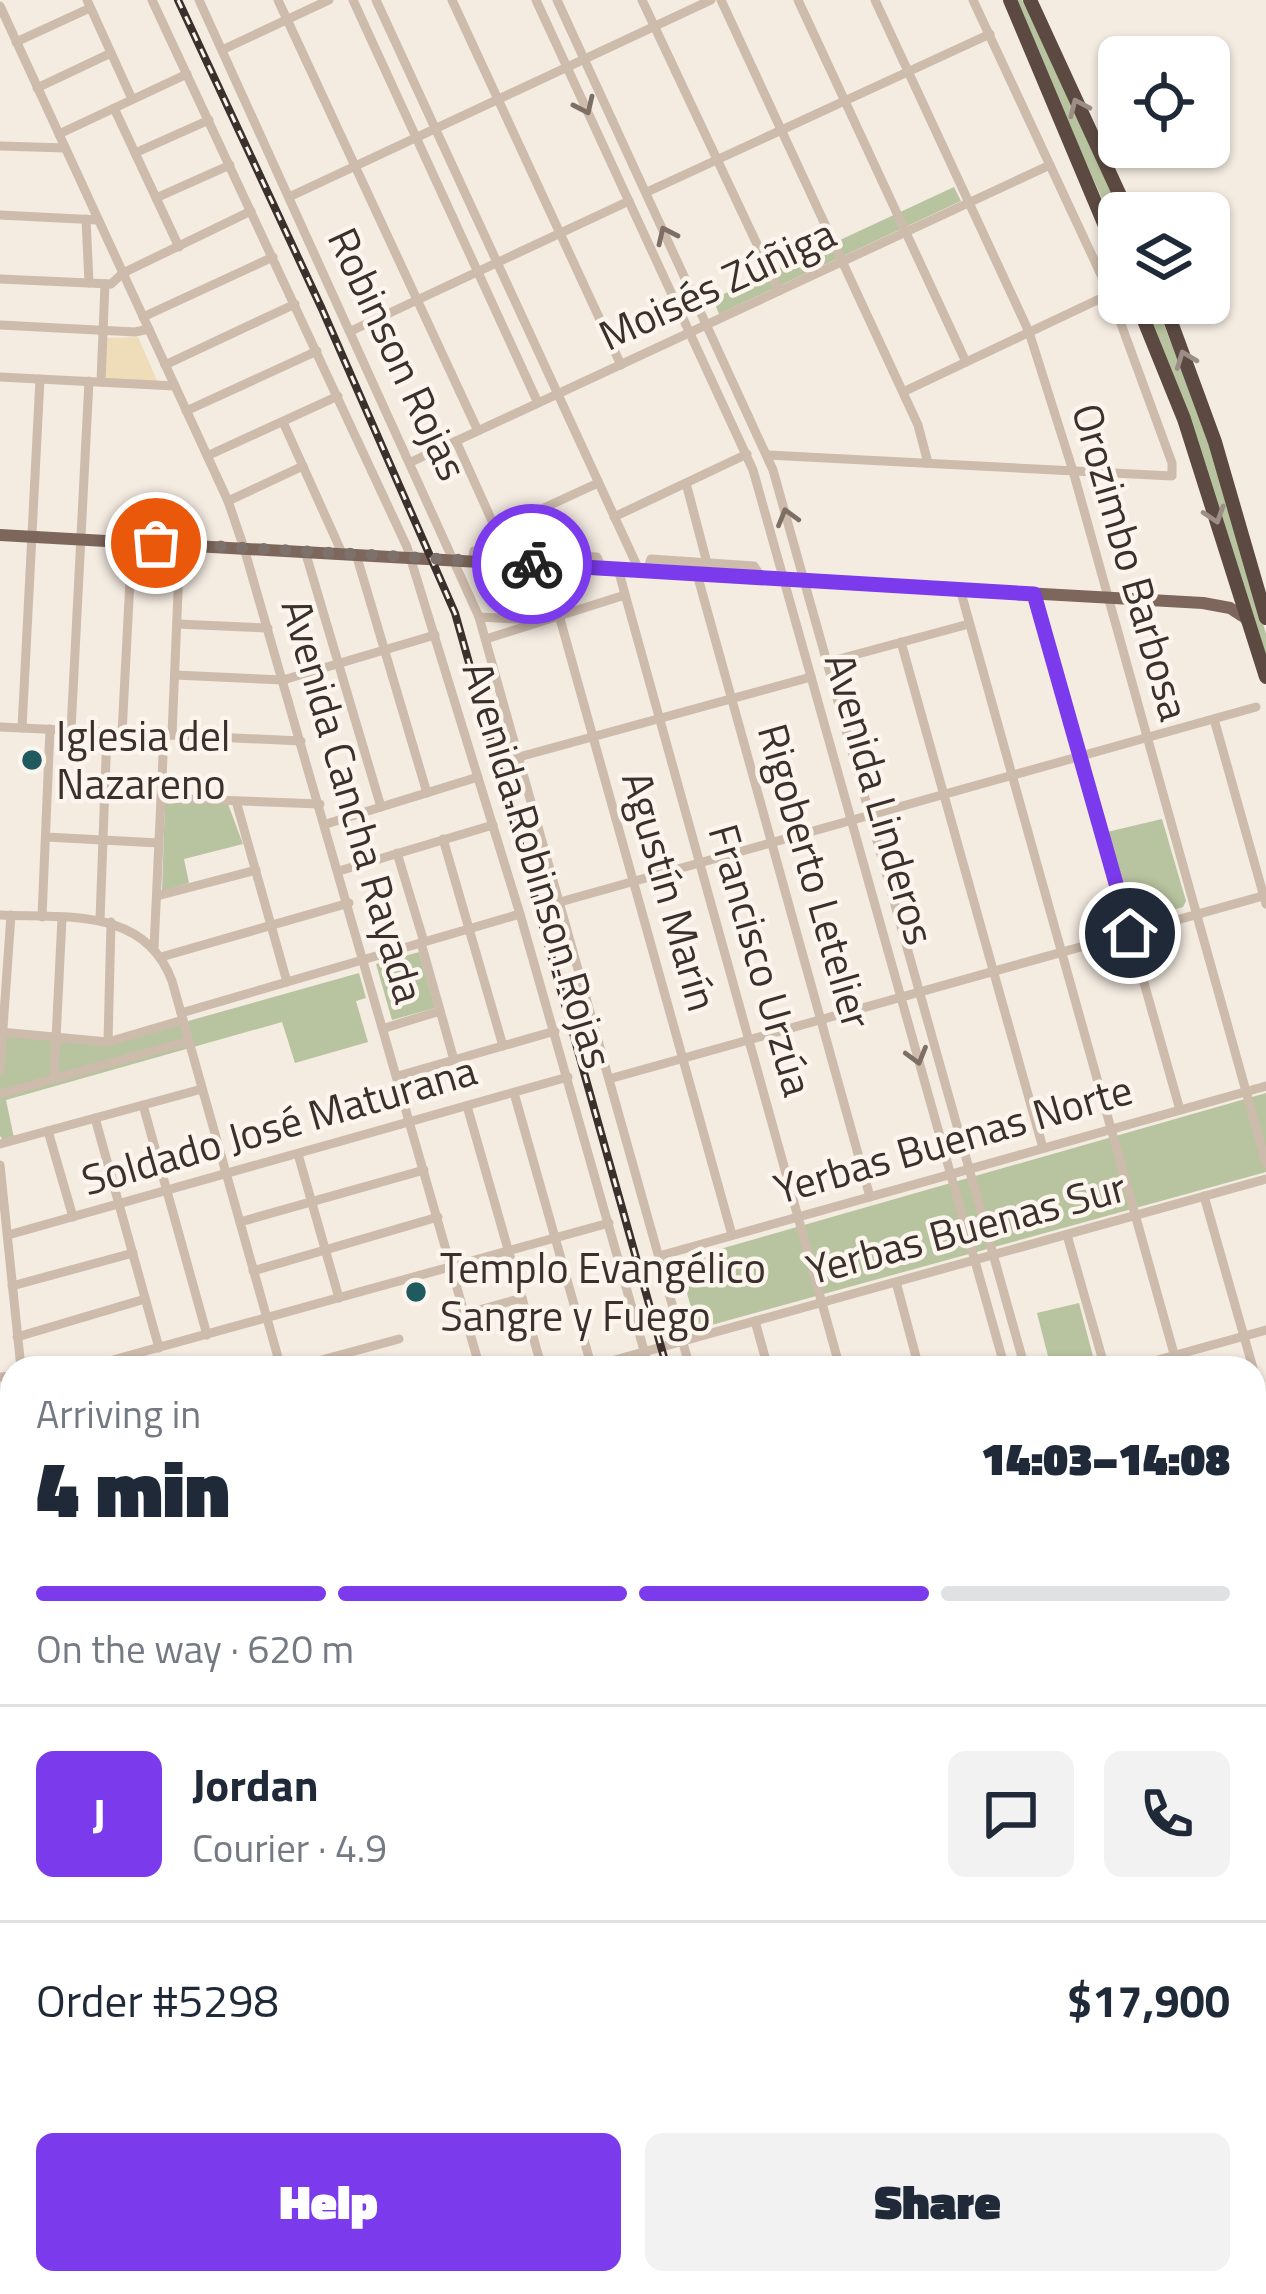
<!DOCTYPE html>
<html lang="en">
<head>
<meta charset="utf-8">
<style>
	:root { --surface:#fff; --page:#f2f2f3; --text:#1f2937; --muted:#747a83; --line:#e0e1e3; --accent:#7c3aed }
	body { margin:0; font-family:"Titillium Web",sans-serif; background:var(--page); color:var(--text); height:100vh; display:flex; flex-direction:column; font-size:45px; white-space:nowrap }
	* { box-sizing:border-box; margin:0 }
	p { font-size:39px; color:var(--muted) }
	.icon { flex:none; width:66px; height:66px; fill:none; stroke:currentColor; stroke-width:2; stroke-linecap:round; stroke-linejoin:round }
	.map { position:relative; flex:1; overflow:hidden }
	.details { position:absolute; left:0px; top:1356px; width:1266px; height:939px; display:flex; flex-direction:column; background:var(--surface); border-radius:36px 36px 0 0; box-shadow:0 3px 9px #0004 }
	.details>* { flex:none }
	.controls { position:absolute; left:1098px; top:36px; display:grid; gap:24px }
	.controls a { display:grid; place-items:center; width:132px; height:132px; border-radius:18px; background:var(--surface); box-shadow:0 3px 9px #0004; font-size:60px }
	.pin { position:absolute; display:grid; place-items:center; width:102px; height:102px; color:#fff; margin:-51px; border:6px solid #fff; border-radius:50%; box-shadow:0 3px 12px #0007 }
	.courier { position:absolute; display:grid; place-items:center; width:120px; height:120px; margin:-60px; border:9px solid #7c3aed; border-radius:50%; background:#fff; color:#222; box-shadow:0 3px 15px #0007 }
	.head em { font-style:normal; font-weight:800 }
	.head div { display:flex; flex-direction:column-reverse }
	.head { display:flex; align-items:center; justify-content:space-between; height:204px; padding:0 36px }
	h1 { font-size:78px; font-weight:800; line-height:90px }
	.bar { display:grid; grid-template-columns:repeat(4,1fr); gap:18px 12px; align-content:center; height:144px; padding:0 36px }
	.bar i { height:15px; border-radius:9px; background:var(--line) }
	.bar .selected { background:var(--accent) }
	.bar p { grid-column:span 4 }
	.line { display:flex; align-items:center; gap:30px; padding:0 36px; border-top:3px solid var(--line) }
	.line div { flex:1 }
	.round { display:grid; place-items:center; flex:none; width:126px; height:126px; border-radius:18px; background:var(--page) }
	.button { display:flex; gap:24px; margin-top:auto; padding:24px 36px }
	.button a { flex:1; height:138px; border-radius:18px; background:var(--accent); color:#fff; font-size:48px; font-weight:800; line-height:138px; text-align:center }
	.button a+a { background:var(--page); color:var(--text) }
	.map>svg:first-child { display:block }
	.green { fill:#b8c4a0 }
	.sand { fill:#efdcb8 }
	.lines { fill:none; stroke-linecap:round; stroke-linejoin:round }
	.minor { stroke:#cdbbac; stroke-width:9 }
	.major { stroke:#7d675c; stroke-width:12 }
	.highway { stroke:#5c4a42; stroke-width:14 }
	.rail-casing { stroke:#3b302b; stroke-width:8 }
	.rail { stroke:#fbf5ee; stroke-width:3; stroke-dasharray:9; stroke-linecap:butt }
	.oneway { stroke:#7d6f65 }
	.oneway2 { stroke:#9c8e87 }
	.done { stroke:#7c716b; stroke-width:12; stroke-dasharray:0 21.6 }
	.route { stroke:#7c3aed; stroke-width:15 }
	.poi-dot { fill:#1f5a5e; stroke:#fbf5ee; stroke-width:4.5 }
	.labels { text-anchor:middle; stroke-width:9; stroke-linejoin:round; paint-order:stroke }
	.street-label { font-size:42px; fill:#3b302b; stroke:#fbf5ee }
	.poi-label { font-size:42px; fill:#3b302b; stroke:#fbf5ee; text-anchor:start }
</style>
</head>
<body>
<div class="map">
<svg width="1266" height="2294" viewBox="0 0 1266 2294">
	<rect width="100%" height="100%" fill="#f4ebe1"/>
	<g class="green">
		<path d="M1012,0H1022L1123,213H1119V236Z"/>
		<path d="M954,187L961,201L719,314L713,299Z"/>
		<path d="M1141,303H1155L1204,424L1266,634V665Z"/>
		<path d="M165,801L228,804L243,844L184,859L189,883L162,891Z"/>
		<path d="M1162,819L1186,901L1183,907L1136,921L1107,832Z"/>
		<path d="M419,952L435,1008L392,1020L376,964Z"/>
		<path d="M359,973L366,998L356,1001L368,1042L295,1063L282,1022L6,1100L14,1138L4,1141L0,1136V1036L110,1043Z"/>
		<path d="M1266,1093V1172L697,1329L678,1261Z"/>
		<path d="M1079,1303L1095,1364L1051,1368L1037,1313Z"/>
	</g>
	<path class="sand" d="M138,337L158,383L106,381V338Z"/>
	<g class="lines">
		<g class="minor">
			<path d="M87,0L132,99"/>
			<path d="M152,0L407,547L520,914L649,1368"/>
			<path d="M199,0L479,617L690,1368"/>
			<path d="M278,0L478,431"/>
			<path d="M353,0L538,403"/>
			<path d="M376,0L639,570"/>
			<path d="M452,0L621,365"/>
			<path d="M536,0L753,470L1005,1368"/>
			<path d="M557,0L773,470L1025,1368"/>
			<path d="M642,0L779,291"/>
			<path d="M721,0L918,425L928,463"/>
			<path d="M798,0L966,362"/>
			<path d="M875,0L1029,332L1073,471L1266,1163"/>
			<path d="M0,6L228,501L244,548L480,1368"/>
			<path d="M16,42L90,8"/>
			<path d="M222,50L329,0"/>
			<path d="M37,88L111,53"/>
			<path d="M114,108L179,247"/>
			<path d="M59,134L187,74"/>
			<path d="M0,146L65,148"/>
			<path d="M135,153L209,120"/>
			<path d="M647,192L990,34"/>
			<path d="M289,197L711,0"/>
			<path d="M156,198L230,165"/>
			<path d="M0,215L98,220"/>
			<path d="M86,219L89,283"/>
			<path d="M0,279L111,284L123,273L251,211"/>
			<path d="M143,317L273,257"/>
			<path d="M0,325L135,332L149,329"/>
			<path d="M351,331L629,201"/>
			<path d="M165,365L295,304"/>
			<path d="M0,377L175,386"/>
			<path d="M101,382L105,284"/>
			<path d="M903,392L1110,294"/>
			<path d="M186,411L317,351"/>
			<path d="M283,422L342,553"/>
			<path d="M456,441L506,552"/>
			<path d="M768,455L1172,476V463L1110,294L973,0"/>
			<path d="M207,456L338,396"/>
			<path d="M411,462L1050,165"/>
			<path d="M686,483L707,563"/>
			<path d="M228,501L303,466"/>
			<path d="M539,510L561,555"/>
			<path d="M614,517L747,454"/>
			<path d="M496,530L598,483"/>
			<path d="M305,551L381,807"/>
			<path d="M356,554L427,793"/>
			<path d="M472,561L474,551L597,557L602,568"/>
			<path d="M545,565L732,1235"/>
			<path d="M618,569L840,1368"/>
			<path d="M647,571L651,559L754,566L761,577"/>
			<path d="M697,574L870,1197"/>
			<path d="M960,589L1178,1368"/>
			<path d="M1034,594L1180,1110"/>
			<path d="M479,617L534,620"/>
			<path d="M177,624L268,628"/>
			<path d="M486,639L625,595"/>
			<path d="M901,642L1043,1148"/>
			<path d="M828,662L969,624"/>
			<path d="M175,675L283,680L435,635"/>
			<path d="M1214,719L1266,904"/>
			<path d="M0,727L301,741"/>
			<path d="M22,728L40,379"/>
			<path d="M71,730L89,381"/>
			<path d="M122,733L132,542"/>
			<path d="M172,735L180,545"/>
			<path d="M519,757L811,677"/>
			<path d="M161,798L320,804"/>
			<path d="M236,801L287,982"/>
			<path d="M326,824L478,777"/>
			<path d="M46,837L159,843"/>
			<path d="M443,839L503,1046"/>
			<path d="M397,853L424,942"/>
			<path d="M339,871L493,825"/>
			<path d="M157,896L256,870"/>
			<path d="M560,902L1256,707"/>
			<path d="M0,915C65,918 145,907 172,981L281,1368"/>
			<path d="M42,917L50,729"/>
			<path d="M100,920L107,732"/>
			<path d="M421,943L454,1060"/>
			<path d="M154,948L164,735"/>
			<path d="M161,957L349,903"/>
			<path d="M181,1013L520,914"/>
			<path d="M385,1028L440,1011"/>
			<path d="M0,1032L108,1042L183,1020"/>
			<path d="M108,1042L111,922"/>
			<path d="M0,1070L11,915"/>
			<path d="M398,1076L555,1031"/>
			<path d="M54,1079L62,918"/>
			<path d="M609,1079L1266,895"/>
			<path d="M514,1093L592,1368"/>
			<path d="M0,1094L189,1041"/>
			<path d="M143,1105L207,1335"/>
			<path d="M467,1106L542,1368"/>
			<path d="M95,1118L159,1348"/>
			<path d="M48,1131L73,1217"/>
			<path d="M0,1144L202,1089"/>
			<path d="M298,1154L339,1298"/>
			<path d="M0,1165L21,1368"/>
			<path d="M1204,1196L1253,1368"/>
			<path d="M240,1222L424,1170"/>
			<path d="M8,1235L568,1077"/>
			<path d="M1067,1235L1105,1368"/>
			<path d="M659,1256L1266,1086"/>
			<path d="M253,1271L438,1217"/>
			<path d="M896,1282L919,1368"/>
			<path d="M12,1286L133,1253"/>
			<path d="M465,1314L522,1298"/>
			<path d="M755,1321L768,1368"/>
			<path d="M17,1337L145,1299"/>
			<path d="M84,1368L609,1223"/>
			<path d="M292,1368L399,1339"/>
			<path d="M586,1368L1266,1179"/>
			<path d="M1129,1368L1266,1330"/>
			<path d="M1254,1373L1266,1416"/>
			<path d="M0,1377L12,1376"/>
			<path d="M0,1444L12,1443"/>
			<path d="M1254,1498L1266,1495"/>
			<path d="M1254,1640L1266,1683"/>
			<path d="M1254,1706L1266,1701"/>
			<path d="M0,1747L12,1736"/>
			<path d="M0,1783L12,1796"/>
			<path d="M1254,1928L1266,2001"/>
			<path d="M0,2026L12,2037"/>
			<path d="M1254,2046L1266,2044"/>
			<path d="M0,2097L12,2086"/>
			<path d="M1254,2112L1266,2194"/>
			<path d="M0,2193L12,2182"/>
			<path d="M1254,2201L1266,2199"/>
			<path d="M251,2283L262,2294"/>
			<path d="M335,2283L346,2294"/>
			<path d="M744,2283L745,2294"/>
			<path d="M797,2283L798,2294"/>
			<path d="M894,2283V2294"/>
			<path d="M948,2283L951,2294"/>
			<path d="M1024,2283L1025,2294"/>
			<path d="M1195,2283L1197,2294"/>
			<path d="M1214,2283L1216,2294"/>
			<path d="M680,2289L735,2283"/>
			<path d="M143,2294L154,2283"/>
			<path d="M227,2294L238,2283"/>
			<path d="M385,2294L396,2283"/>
			<path d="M463,2294L474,2283"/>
			<path d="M478,2294L489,2283"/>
			<path d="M578,2294L589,2283"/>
			<path d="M1096,2294L1112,2292"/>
		</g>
		<path class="major" d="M0,535L1203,603L1230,608L1247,619"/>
		<g class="highway">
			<path d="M1010,0L1119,259"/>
			<path d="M1030,0L1128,213"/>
			<path d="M1137,303L1184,419L1266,677"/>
			<path d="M1164,303L1215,442L1266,618"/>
		</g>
		<g class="rail-casing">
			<g id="rail">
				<path d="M178,0L322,309L455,613L667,1368"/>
				<path d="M916,2283L917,2294"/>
			</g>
		</g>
		<use href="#rail" class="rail"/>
	</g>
	<defs><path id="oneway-chevron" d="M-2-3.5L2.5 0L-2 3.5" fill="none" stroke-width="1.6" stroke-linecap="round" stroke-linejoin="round" transform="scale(3)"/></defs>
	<g class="oneway">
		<use href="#oneway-chevron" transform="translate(585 106) rotate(65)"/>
		<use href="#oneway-chevron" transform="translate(666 235) rotate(-115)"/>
		<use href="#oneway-chevron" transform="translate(787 517) rotate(-106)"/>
		<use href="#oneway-chevron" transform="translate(917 1056) rotate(74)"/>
	</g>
	<g class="oneway2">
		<use href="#oneway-chevron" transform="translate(1078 107) rotate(-114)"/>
		<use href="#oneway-chevron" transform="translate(1185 359) rotate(-111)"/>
		<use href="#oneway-chevron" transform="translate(1215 515) rotate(72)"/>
	</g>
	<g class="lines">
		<path class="done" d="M156,543L532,564"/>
		<path class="route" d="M532,564L1034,594L1130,933"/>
	</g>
	<g class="poi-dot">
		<circle cx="32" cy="760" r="12"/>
		<circle cx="416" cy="1292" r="12"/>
	</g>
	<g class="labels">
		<g class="street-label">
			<text transform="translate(717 284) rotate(-25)" y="15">Moisés Zúñiga</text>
			<text transform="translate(398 354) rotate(65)" y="15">Robinson Rojas</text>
			<text transform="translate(1131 562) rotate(74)" y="15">Orozimbo Barbosa</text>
			<text transform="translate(880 799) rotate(74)" y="15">Avenida Linderos</text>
			<text transform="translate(353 801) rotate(74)" y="15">Avenida Cancha Rayada</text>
			<text transform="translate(538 865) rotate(73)" y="15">Avenida Robinson Rojas</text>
			<text transform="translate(815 876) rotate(74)" y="15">Rigoberto Letelier</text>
			<text transform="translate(670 891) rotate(74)" y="15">Agustín Marín</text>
			<text transform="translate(761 960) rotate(74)" y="15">Francisco Urzúa</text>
			<text transform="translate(279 1125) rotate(-16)" y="15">Soldado José Maturana</text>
			<text transform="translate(953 1139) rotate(-16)" y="15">Yerbas Buenas Norte</text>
			<text transform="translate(966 1228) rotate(-15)" y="15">Yerbas Buenas Sur</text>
		</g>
		<g class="poi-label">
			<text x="56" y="751">Iglesia del<tspan x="56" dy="48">Nazareno</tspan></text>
			<text x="440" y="1283">Templo Evangélico<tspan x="440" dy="48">Sangre y Fuego</tspan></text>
		</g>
	</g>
</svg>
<div class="controls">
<a><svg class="icon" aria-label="locate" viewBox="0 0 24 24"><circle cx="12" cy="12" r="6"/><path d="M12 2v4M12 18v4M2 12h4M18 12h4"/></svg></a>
<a><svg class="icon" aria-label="layers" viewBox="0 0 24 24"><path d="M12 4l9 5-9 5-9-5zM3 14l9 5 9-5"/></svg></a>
</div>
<div class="pin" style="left:156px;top:543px;background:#ea580c"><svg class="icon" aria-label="bag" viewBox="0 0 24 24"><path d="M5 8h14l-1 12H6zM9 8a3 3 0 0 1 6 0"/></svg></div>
<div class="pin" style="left:1130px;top:933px;background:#1f2937"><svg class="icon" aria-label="home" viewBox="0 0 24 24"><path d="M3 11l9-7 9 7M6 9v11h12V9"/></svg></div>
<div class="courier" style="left:532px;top:564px"><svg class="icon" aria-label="bike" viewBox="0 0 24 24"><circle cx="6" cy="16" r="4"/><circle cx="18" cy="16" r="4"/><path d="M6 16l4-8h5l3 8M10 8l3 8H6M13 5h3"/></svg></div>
<section class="details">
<div class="head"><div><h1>4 min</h1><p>Arriving in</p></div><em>14:03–14:08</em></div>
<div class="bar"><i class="selected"></i><i class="selected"></i><i class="selected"></i><i></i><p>On the way · 620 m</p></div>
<div class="line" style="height:216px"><b class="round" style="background:var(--accent);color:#fff">J</b><div><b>Jordan</b><p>Courier · 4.9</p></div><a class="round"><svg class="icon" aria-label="chat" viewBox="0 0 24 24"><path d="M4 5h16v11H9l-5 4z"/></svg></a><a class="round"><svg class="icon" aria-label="phone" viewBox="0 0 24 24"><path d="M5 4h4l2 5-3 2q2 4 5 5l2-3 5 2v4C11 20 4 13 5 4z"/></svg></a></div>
<div class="line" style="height:156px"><div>Order #5298</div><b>$17,900</b></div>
<div class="button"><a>Help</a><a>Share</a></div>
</section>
</div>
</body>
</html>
